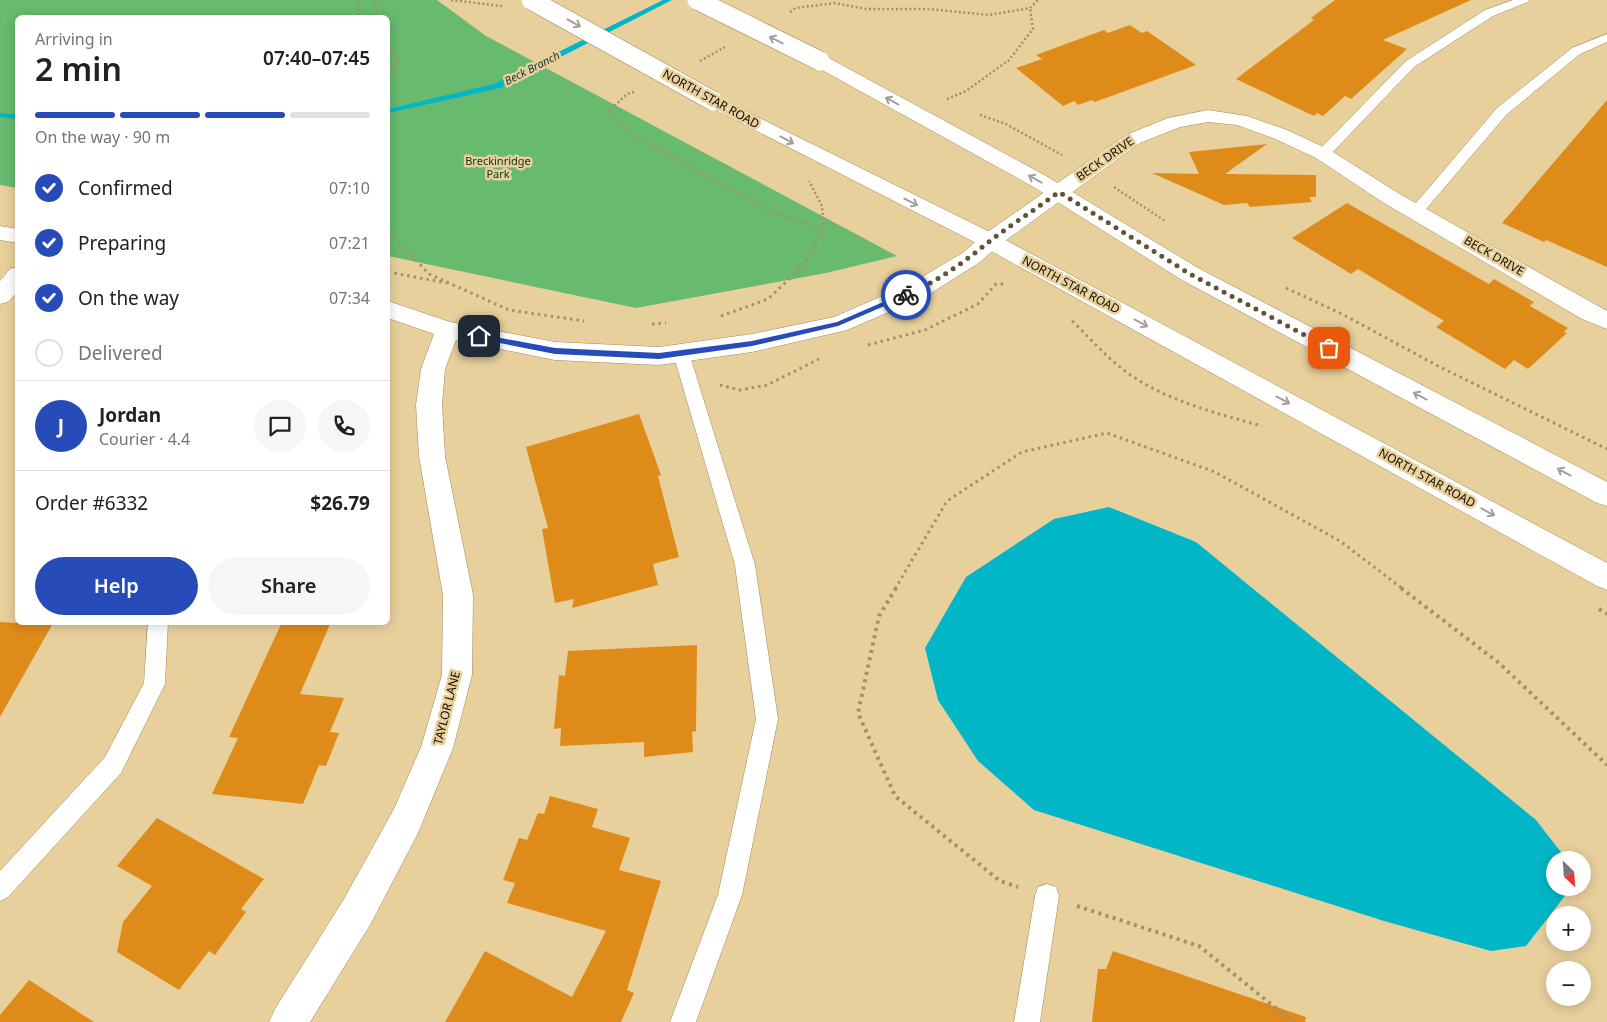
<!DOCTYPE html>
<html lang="en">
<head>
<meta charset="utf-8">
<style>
	:root { --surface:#fff; --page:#f6f6f6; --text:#202124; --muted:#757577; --line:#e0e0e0; --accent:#284bba }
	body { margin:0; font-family:"Noto Sans",sans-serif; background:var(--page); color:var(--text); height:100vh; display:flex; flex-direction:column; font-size:19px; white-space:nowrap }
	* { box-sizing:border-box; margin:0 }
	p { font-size:16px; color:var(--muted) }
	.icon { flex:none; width:28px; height:28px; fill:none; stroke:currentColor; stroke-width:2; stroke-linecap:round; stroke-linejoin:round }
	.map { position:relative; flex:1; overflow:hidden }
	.details { position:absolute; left:15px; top:15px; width:375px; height:610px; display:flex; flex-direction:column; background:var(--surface); border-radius:8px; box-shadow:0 2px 12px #0003 }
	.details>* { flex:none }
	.needle { width:32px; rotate:155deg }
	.tools { position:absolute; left:1546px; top:851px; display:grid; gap:10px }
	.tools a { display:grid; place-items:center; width:45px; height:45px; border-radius:50%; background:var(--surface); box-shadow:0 2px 12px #0003; font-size:25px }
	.pin { position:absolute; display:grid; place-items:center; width:42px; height:42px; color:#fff; margin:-21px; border-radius:10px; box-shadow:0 2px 8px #0006 }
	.courier { position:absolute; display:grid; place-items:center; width:50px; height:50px; margin:-25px; border:4px solid #284bba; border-radius:50%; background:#fff; color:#222; box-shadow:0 1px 6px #0007 }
	.headline em { font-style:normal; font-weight:600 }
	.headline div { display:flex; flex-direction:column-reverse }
	.headline { display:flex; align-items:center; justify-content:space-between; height:85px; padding:0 20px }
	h1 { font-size:32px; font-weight:600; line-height:38px }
	.bar { display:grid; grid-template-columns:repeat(4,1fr); gap:8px 5px; align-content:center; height:60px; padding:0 20px }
	.bar i { height:6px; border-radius:4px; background:var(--line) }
	.bar .active { background:var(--accent) }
	.bar p { grid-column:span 4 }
	.line { display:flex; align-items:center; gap:12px; padding:0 20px; border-top:1px solid var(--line) }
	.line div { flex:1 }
	.round { display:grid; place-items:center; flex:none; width:52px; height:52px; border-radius:26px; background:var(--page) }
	ol { padding:0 20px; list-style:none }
	li { display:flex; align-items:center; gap:15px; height:55px }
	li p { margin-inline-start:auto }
	li .icon { padding:5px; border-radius:50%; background:var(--accent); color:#fff; stroke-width:4 }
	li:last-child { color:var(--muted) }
	li i { width:28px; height:28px; border:2px solid var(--line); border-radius:50% }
	.action { display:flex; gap:10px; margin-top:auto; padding:10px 20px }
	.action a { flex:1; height:58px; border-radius:30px; background:var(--accent); color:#fff; font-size:20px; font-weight:600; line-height:58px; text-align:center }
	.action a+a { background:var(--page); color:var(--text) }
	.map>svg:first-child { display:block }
	.green { fill:#68ba6f }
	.water { fill:#01b6c6 }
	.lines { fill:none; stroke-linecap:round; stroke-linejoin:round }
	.stream { fill:#01b6c6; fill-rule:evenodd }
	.building { fill:#df8b19 }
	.lane-casing { stroke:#a18b5a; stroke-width:1 }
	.street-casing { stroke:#a18b5a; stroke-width:1 }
	.secondary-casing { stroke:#a18b5a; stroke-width:1 }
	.path-far2 { stroke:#a39069; stroke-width:2.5; stroke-dasharray:2 2.5; stroke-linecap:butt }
	.path-far1 { stroke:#a39069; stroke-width:3; stroke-dasharray:2.5 4; stroke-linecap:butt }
	.path { stroke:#a39069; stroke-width:4; stroke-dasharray:3 4.5; stroke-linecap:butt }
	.lane { fill:#fff; fill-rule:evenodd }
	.street { fill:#fff; fill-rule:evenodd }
	.secondary { fill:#fff; fill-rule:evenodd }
	.secondary-bridge-casing { stroke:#a18b5a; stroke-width:20; stroke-linecap:butt }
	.secondary-bridge { stroke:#fff; stroke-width:19 }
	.oneway { stroke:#a39f99 }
	.route { fill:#284bba }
	.done { stroke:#615338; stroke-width:5; stroke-dasharray:0 9 }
	.labels { text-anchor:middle; stroke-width:5; stroke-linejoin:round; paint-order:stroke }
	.far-water-label { font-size:11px; font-style:italic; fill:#143336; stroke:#e8d09d }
	.far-park-label { font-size:11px; fill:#0c3312; stroke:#e8d09d }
	.street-label { font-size:12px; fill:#191001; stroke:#e8d09d }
</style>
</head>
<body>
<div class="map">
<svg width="1607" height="1022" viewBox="0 0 1607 1022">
	<rect width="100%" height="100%" fill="#e8d09d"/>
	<path class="green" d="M0,0H437L486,36L897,256L826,273L636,308L388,256V18H18L17,188L0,185Z"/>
	<path class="water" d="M1109,507L1196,542L1536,820L1567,860H1555V888H1571L1526,946L1491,951L1384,921L1034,810L978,761L938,700L925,648L966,577L1054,519Z"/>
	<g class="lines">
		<g class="stream">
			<path d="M663,0H672L500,88L388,113V109L494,84Z"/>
			<path d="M0,113L18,115V119L0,117Z"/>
		</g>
	</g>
	<g class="building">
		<path d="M1335,0H1471L1383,40L1407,49L1351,99L1345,96L1323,116L1317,113L1314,116L1236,79L1314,20L1311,18Z"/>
		<path d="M1130,25L1142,33L1147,31L1196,65L1095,102L1092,100L1078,105L1074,101L1063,106L1016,68L1042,59L1036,55L1104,30L1108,33Z"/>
		<path d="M1607,100V267L1546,240L1544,242L1502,223Z"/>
		<path d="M1267,144L1225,174L1316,175V197H1309L1312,202L1250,207L1247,203L1224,205L1152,173L1199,174L1189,152Z"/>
		<path d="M1347,203L1489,284L1494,279L1534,302L1530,306L1568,328L1564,332L1567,333L1528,369L1514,360L1505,369L1436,327L1444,321L1358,269L1351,274L1292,238Z"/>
		<path d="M639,414L661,475L658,476L679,557L653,564L658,585L572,608L574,599L555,603L542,529L548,528L526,447Z"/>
		<path d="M0,622L52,625L0,717Z"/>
		<path d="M282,622H331L300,694L344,698L330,732L339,733L326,766L319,765L303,804L212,794L238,738L229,737Z"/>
		<path d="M697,645L696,731L692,732L693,752L644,757V742L560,746L561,728L554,729L559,675L565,676L568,651Z"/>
		<path d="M550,796L598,809L592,827L630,838L619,870L661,881L627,990L634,993L621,1022H445L485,951L572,997L606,931L507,903L515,883L503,880L519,838L527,840L538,813L544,814Z"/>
		<path d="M157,818L264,879L241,909L246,912L215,955L209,951L179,990L117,952L123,922L152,886L117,866Z"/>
		<path d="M1113,951L1306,1017L1305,1022H1092L1098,969H1106Z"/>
		<path d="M29,980L94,1022H0V1015Z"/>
	</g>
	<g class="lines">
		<g class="lane-casing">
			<g id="lane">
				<path d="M1513,0H1530L1528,2L1493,16L1414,67L1328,157H1318L1316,154L1318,151L1406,61L1485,10Z"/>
				<path d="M1607,34V42L1580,54L1507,114L1421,215H1411L1409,212L1411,209L1497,108L1572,48Z"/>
				<path d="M681,347L687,349L689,353L755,565L778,719L742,895L696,1022H670L718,895L756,719L735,565L673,353L675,349Z"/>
				<path d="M148,622H168L165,684L121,773L8,897L0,901V871L105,757L144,683Z"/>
				<path d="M1047,884L1056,887L1059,896L1040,1022H1014L1035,896L1038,887Z"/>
			</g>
		</g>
		<g class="street-casing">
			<g id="street">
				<path d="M1208,110L1247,116L1287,130L1330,150L1398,193L1607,311V329L1582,319L1384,203L1316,158L1273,138L1237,125L1208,122L1180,127L1140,143L998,246L980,262L928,295L847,330L752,352L659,365L555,360L456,340L445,369L442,405L445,456L473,595L472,675L453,748L418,833L370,925L310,1022H269L275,1009L344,899L394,809L421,747L442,675L443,595L419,456L416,405L421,369L434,334L388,318V301L450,322L555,342L659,347L752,334L834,317L912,283L964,252L982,236L1126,135L1168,118Z"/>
				<path d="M0,226L18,229V243L0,240Z"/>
				<path d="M18,267V291L8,302L0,304V281L10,269Z"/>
			</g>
		</g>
		<g class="secondary-casing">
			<g id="secondary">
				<path d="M820,55L827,57L1046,176L1198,268L1607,482V506L1597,503L1182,280L1032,186L813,65L811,61L813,57Z"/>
				<path d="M713,95L998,236L1607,563V590L1597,586L982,246L706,105L703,101L706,97Z"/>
			</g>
		</g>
		<g class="path-far2">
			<path d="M358,0L360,18"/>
			<path d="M375,0L378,18"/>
			<path d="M451,0L502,6"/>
			<path d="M790,12L796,8L834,3L867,9H929L989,15L1030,8L1038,0"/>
			<path d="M388,44L400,63L388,74"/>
			<path d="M700,61L725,47"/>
			<path d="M634,92L627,94L609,111L630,133L771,212L824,228"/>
			<path d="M947,99L966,91L1009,60L1033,29L1030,8"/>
			<path d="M980,115L1006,124L1062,155"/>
			<path d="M1114,187L1165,221"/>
			<path d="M392,235L412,256"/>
			<path d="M809,256L824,228L822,206L809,181"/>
		</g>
		<g class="path-far1">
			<path d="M411,255L429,274L509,310L584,321"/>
			<path d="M388,272L447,283"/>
			<path d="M1286,288L1342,314L1438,366L1607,449"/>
			<path d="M721,316L768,299L804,265L809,255"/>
			<path d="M1072,321C1090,338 1105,356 1125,371C1164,400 1215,413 1262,426"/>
			<path d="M652,324L666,323"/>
			<path d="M868,345L925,330L978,304L996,284H1007"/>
			<path d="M720,385L740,390L767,385L819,359"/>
			<path d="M895,589L947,501L1022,452L1107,433L1215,472L1340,541L1403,589"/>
		</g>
		<g class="path">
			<path d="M896,588L879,616L858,713L895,796L1000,881L1018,887"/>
			<path d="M1401,588L1499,663L1607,765"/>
			<path d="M1599,609L1607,614"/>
			<path d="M1077,906L1199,946L1293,1022"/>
		</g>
		<use href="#lane" class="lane"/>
		<use href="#street" class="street"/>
		<use href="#secondary" class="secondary"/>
		<g class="secondary-bridge-casing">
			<g id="secondary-bridge">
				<path d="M531,0L713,101"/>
				<path d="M697,0L820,61"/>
			</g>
		</g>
		<use href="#secondary-bridge" class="secondary-bridge"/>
	</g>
	<defs><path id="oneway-shaft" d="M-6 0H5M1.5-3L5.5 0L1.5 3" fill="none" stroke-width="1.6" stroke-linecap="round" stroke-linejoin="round" transform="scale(1.25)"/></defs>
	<g class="oneway">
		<use href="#oneway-shaft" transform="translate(574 23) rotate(29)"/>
		<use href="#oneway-shaft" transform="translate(776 40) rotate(-153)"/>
		<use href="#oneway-shaft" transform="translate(892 101) rotate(-151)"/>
		<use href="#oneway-shaft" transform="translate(787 140) rotate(28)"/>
		<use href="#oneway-shaft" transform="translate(1035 179) rotate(-151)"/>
		<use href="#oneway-shaft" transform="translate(911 202) rotate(27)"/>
		<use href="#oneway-shaft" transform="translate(1141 323) rotate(28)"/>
		<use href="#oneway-shaft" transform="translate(1420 396) rotate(-152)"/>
		<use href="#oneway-shaft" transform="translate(1283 400) rotate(28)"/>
		<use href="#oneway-shaft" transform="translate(1564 472) rotate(-152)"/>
		<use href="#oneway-shaft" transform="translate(1488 512) rotate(29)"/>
	</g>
	<path class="route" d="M904,293L910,295L838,326L752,346L659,359L555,354L479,339L475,336L479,334L555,348L659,353L752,341L837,322Z"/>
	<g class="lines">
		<path class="done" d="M906,295C937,282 964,262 990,241C1012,224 1036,209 1059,192L1190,274L1329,348"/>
	</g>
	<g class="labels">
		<g class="far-water-label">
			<text transform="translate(532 68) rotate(-27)" y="4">Beck Branch</text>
		</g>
		<g class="far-park-label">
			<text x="498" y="165">Breckinridge<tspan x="498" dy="13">Park</tspan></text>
		</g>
		<g class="street-label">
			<text transform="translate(711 99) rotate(29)" y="4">NORTH STAR ROAD</text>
			<text transform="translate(1105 159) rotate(-35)" y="4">BECK DRIVE</text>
			<text transform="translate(1494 256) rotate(30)" y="4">BECK DRIVE</text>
			<text transform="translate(1071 285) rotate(28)" y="4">NORTH STAR ROAD</text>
			<text transform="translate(1427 478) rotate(29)" y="4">NORTH STAR ROAD</text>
			<text transform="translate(447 708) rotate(-76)" y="4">TAYLOR LANE</text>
		</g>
	</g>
</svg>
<div class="tools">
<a><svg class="needle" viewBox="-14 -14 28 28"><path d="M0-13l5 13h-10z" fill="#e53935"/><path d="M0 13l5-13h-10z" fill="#757577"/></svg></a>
<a>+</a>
<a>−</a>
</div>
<div class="pin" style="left:1329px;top:348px;background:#ea580c"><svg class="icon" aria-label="bag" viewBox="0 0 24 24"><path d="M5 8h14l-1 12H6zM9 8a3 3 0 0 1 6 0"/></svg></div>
<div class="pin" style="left:479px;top:336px;background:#1f2937"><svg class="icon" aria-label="home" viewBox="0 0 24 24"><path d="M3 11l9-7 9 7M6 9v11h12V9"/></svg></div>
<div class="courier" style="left:906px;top:295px"><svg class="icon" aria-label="bike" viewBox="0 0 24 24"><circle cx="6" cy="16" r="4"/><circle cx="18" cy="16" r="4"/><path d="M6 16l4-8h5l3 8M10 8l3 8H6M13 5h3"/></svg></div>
<section class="details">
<div class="headline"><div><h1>2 min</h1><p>Arriving in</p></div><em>07:40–07:45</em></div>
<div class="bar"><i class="active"></i><i class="active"></i><i class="active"></i><i></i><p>On the way · 90 m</p></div>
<ol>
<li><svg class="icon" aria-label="check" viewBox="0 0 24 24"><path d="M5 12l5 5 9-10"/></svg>Confirmed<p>07:10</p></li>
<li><svg class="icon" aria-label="check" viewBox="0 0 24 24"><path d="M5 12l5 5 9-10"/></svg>Preparing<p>07:21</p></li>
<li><svg class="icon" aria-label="check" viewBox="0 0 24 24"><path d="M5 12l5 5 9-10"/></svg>On the way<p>07:34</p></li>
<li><i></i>Delivered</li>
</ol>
<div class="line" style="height:90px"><b class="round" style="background:var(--accent);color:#fff">J</b><div><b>Jordan</b><p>Courier · 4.4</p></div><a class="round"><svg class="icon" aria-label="chat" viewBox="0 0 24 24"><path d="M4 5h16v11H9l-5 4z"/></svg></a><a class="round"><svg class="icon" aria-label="phone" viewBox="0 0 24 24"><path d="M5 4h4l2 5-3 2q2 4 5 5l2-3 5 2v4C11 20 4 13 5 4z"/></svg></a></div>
<div class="line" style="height:65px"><div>Order #6332</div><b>$26.79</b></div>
<div class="action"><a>Help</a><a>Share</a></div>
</section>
</div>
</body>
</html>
